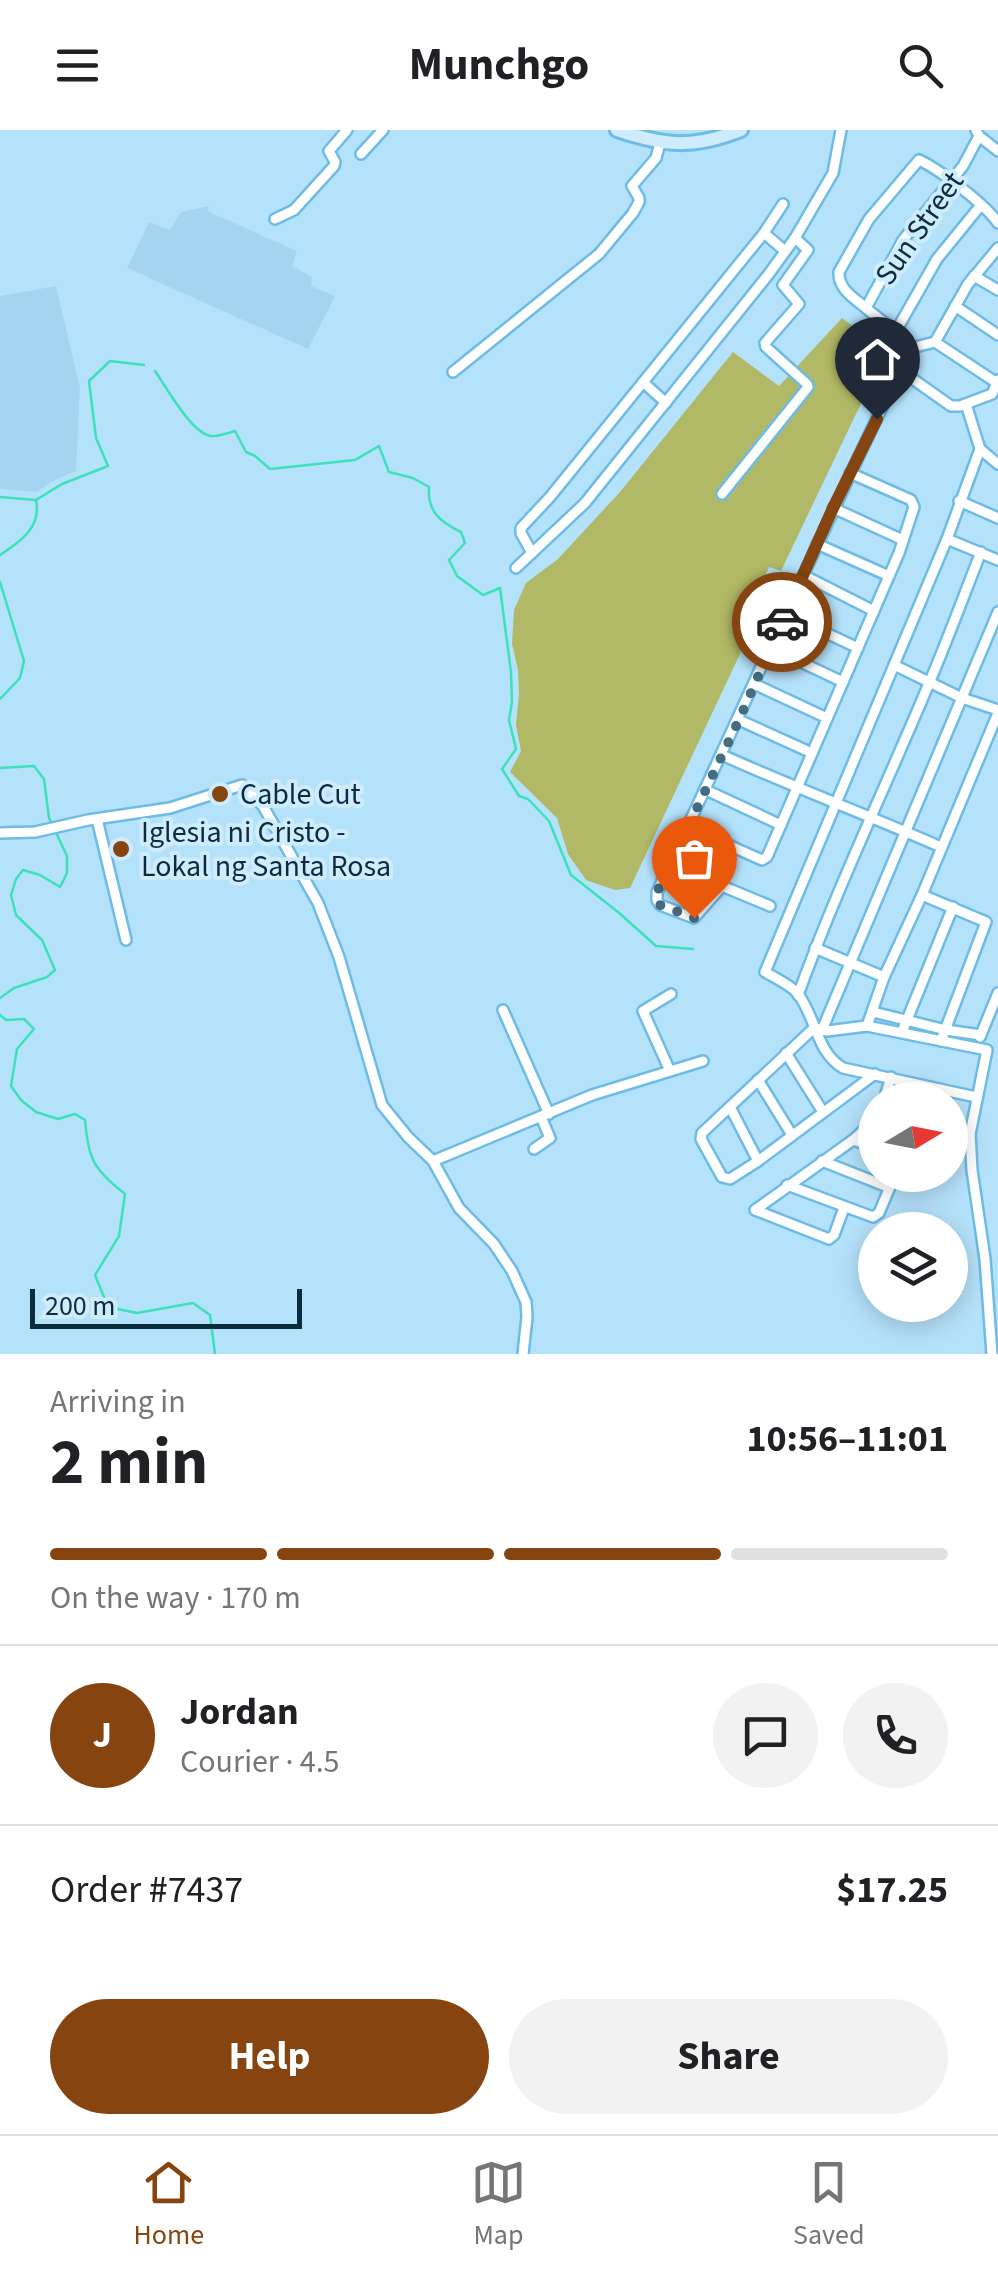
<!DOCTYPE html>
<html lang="en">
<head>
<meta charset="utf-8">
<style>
	:root { --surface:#fff; --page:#f2f2f2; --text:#202124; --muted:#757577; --line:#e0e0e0; --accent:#864510 }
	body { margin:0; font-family:"Source Sans 3",sans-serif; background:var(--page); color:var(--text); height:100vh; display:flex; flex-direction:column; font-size:38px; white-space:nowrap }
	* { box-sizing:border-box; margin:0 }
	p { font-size:32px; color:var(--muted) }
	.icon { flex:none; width:55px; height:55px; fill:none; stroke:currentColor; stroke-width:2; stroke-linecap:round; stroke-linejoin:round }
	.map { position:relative; height:1224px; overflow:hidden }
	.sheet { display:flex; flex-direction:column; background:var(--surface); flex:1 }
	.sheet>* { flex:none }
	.needle { width:65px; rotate:80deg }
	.buttons { position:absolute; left:858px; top:952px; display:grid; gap:20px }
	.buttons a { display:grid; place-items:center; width:110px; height:110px; border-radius:50%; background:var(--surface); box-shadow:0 5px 25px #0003; font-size:50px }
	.scale { position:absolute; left:30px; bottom:25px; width:272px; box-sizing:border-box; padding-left:10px; border:5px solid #0a2c3d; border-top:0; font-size:28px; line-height:35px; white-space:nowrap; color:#0a2c3d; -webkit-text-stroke:8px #cfecfe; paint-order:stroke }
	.pin { position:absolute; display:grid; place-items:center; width:85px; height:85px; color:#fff; margin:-102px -42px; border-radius:50% 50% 50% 0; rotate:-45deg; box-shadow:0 0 10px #0007 }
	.pin .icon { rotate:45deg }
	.courier { position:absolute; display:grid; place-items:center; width:100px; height:100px; margin:-50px; border:8px solid #864510; border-radius:50%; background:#fff; color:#222; box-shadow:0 2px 12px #0007 }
	.overview em { font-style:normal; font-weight:700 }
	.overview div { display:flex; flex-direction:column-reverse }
	.overview { display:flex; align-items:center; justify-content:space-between; height:170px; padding:0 50px }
	h1 { font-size:65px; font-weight:700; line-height:75px }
	.bar { display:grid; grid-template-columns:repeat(4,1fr); gap:15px 10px; align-content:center; height:120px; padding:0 50px }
	.bar i { height:12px; border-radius:8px; background:var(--line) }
	.bar .selected { background:var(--accent) }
	.bar p { grid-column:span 4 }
	.line { display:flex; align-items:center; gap:25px; padding:0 50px; border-top:2px solid var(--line) }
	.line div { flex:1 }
	.round { display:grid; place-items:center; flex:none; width:105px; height:105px; border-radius:52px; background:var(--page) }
	.action { display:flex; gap:20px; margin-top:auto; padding:20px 50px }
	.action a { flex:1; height:115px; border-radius:60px; background:var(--accent); color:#fff; font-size:40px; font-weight:700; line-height:115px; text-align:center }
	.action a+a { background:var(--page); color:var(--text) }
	header { display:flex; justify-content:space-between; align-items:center; height:130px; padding:0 50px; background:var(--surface); font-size:45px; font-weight:700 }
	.dock { display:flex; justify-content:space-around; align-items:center; height:140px; border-top:2px solid var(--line); background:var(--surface); font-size:28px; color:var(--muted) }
	.dock a { display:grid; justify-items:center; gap:5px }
	.dock .selected { color:var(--accent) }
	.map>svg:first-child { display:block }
	.built { fill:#a4d5f0 }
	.green { fill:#b1b966 }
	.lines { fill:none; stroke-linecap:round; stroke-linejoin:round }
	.stream { stroke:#3ce1bb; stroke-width:2.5 }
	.street-casing { stroke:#6ebbe5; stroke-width:14 }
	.secondary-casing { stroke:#6ebbe5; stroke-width:18 }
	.street { stroke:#fff; stroke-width:9 }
	.secondary { stroke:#ceecfb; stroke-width:12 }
	.done { stroke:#466c80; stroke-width:10; stroke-dasharray:0 18 }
	.route { stroke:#864510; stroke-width:12 }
	.poi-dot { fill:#864510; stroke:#cfecfe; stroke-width:4 }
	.labels { text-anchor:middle; stroke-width:8; stroke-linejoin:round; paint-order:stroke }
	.street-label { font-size:30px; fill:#0a2c3d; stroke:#cfecfe }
	.poi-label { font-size:30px; fill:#0a2c3d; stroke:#cfecfe; text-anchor:start }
</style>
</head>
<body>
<header><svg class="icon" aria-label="menu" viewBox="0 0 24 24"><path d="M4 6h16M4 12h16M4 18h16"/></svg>Munchgo<svg class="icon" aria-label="search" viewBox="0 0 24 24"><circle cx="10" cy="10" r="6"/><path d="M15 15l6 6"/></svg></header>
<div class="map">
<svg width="998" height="1224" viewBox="0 0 998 1224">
	<rect width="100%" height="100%" fill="#b5e2fb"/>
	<g class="built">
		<path d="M209,76L207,81L297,121L292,136L312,147L311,156L335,166L308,219L127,138L149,92L170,100L181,82Z"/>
		<path d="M56,156L80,258L76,341L51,352L37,362L0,359V166Z"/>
	</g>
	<path class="green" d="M842,188L886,221L781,441L769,437L755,470L762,477L630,758L615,760L586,750L568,724L557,688L510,642L521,621L516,595L519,564L518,540L512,514L514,480L526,453L558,429L620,362L733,222L779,256Z"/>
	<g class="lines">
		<g class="stream">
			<path d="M155,241C167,258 191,303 211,306C218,307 228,303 235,301L246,322L255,326L270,339L355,330L379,316L389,342L413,348L429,357C427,381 440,392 461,402L465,413L449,430L457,446L483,465L500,458L511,542L512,572L509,590L516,619L502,639L519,666L528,669L549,691L571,745L618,782L656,816L693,819"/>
			<path d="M0,367L35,370"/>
			<path d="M36,370L62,354L108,336L96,308L89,251L110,231L144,235"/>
			<path d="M0,425C20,412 42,397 36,370"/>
			<path d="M0,452L24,531L20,548L0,569"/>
			<path d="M0,638L34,636L44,649L49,688L67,726V743L60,757L40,745L23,740L16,749L11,765L16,785L42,810L55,840L47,847L14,858L0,868"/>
			<path d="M0,885L6,890L24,889L34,899L17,919L11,956L21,970L36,982L58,989L75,984L85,990C89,1030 93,1039 125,1064L119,1106L95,1145L108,1177L137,1183L193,1173L210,1185L215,1224"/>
		</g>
		<g class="street-casing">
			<g id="street">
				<path d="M979,6L998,21"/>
				<path d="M361,24L383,0"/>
				<path d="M275,89L294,80L334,36L335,32L329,21L347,0"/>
				<path d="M764,103L785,121"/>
				<path d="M974,146L998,160"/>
				<path d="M955,176L998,205"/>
				<path d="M866,178C854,168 838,159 839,142L869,89L919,30C939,39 986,75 998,93"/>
				<path d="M896,201L937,129L981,75"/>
				<path d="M935,212L997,253"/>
				<path d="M903,220L935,212L968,154L998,118"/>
				<path d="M900,240L951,276H960L992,264L998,250"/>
				<path d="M453,242L599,124L633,83L639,72V68L632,56L656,28L660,13"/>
				<path d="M643,252L666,273"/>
				<path d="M966,274L980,319L947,409L765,842C775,848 791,855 798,864C816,887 816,922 843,938L976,967"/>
				<path d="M980,319L998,334"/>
				<path d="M722,364L808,257L807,254L766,217L765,213L799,174L783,155L808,120L795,108"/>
				<path d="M959,371L998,388"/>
				<path d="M833,378L903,410"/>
				<path d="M947,409L998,430"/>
				<path d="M817,414L889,446"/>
				<path d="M532,423L521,403V398L550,367L764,103L783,74"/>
				<path d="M516,438L585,373L768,145L795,108L833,43L841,0"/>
				<path d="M803,445L874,481"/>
				<path d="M786,484L858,518"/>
				<path d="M771,518L843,552"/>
				<path d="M894,535L962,568L998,580"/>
				<path d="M754,554L827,588"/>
				<path d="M739,590L812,623"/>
				<path d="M722,625C795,658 868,685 941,717"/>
				<path d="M706,660L781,695"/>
				<path d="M97,689L126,810"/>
				<path d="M688,697L762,730L767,727L899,423L914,377L911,370L850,343"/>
				<path d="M0,703L35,702L88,690L170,678L242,655L263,676L318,773L339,827L382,975L408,1007L433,1031L459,1078L494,1114L512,1141L526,1172L527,1187L523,1224"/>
				<path d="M670,734L700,746"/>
				<path d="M922,765L986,792L941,911"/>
				<path d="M770,776L722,756L694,788L660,775L657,770V762C739,588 816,413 900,240C911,205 889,198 866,178L903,110L963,36L979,6L976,0"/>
				<path d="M815,818L884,847"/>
				<path d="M798,865C837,758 886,656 930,551C948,509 964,465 981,422"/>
				<path d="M503,880L549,984"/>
				<path d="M873,882L946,900L981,905"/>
				<path d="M867,896L884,847L922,765L998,583"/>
				<path d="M822,900L998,482"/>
				<path d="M902,902L953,777"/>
				<path d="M980,907L998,863"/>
				<path d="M786,923L823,982"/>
				<path d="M670,941L643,881L671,864"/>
				<path d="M875,944L758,1031L730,1049L722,1047L701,1009L702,1003L814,898L827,901L867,896L987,920L970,1004L972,1040L985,1129L992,1224"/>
				<path d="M758,950L792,1005"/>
				<path d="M884,970L891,947"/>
				<path d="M730,977L758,1031"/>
				<path d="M950,1000L970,1004"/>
				<path d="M853,1010L875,1017"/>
				<path d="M534,1019L550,1008L541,987"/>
				<path d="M433,1031L592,965L703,931"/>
				<path d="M822,1031L888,1057"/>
				<path d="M787,1055L873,1087L879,1083L895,1045"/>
				<path d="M844,1078L834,1105L829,1109L755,1080L853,1010L875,990"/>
			</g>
		</g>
		<g class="secondary-casing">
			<path id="secondary" d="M617,0C665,16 693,19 741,0"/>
		</g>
		<use href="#street" class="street"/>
		<use href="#secondary" class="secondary"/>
	</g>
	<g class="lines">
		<path class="done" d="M694,788L660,775L657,770V762L739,590L782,492"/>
		<path class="route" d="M782,492L833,378L877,289"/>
	</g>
	<g class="poi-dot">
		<circle cx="220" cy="664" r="10"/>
		<circle cx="121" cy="719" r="10"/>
	</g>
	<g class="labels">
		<g class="street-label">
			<text transform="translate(919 98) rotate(-55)" y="10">Sun Street</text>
		</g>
		<g class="poi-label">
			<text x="240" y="674">Cable Cut</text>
			<text x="141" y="712">Iglesia ni Cristo -<tspan x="141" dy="34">Lokal ng Santa Rosa</tspan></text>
		</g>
	</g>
</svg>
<div class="buttons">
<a><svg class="needle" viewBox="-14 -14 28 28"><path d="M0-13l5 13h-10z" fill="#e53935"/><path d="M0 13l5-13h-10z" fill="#757577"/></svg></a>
<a><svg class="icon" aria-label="layers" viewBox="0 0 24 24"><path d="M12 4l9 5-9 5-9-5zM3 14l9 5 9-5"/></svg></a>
</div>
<div class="scale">200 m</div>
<div class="pin" style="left:694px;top:788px;background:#ea580c"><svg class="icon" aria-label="bag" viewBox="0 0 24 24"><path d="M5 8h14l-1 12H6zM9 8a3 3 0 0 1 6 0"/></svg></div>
<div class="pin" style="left:877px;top:289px;background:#1f2937"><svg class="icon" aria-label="home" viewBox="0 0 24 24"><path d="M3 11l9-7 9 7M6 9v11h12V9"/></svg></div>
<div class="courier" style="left:782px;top:492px"><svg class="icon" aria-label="car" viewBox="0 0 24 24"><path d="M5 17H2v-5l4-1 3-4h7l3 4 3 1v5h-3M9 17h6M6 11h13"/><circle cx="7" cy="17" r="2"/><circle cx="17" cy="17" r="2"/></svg></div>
</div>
<section class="sheet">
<div class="overview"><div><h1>2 min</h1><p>Arriving in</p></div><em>10:56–11:01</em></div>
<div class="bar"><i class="selected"></i><i class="selected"></i><i class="selected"></i><i></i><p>On the way · 170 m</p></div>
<div class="line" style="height:180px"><b class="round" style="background:var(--accent);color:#fff">J</b><div><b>Jordan</b><p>Courier · 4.5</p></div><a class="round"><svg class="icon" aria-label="chat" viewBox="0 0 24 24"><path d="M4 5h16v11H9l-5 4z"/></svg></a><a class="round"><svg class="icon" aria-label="phone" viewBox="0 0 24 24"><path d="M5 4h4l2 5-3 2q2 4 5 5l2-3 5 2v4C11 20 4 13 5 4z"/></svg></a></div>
<div class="line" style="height:130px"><div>Order #7437</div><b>$17.25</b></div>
<div class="action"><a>Help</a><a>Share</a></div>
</section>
<nav class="dock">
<a class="selected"><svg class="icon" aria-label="home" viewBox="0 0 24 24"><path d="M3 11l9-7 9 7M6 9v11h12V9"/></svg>Home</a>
<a><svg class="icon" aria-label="map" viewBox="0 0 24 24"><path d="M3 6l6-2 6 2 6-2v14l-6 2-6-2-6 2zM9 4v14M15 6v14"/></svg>Map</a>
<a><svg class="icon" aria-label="saved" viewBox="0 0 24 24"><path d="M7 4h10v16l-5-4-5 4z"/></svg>Saved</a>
</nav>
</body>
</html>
